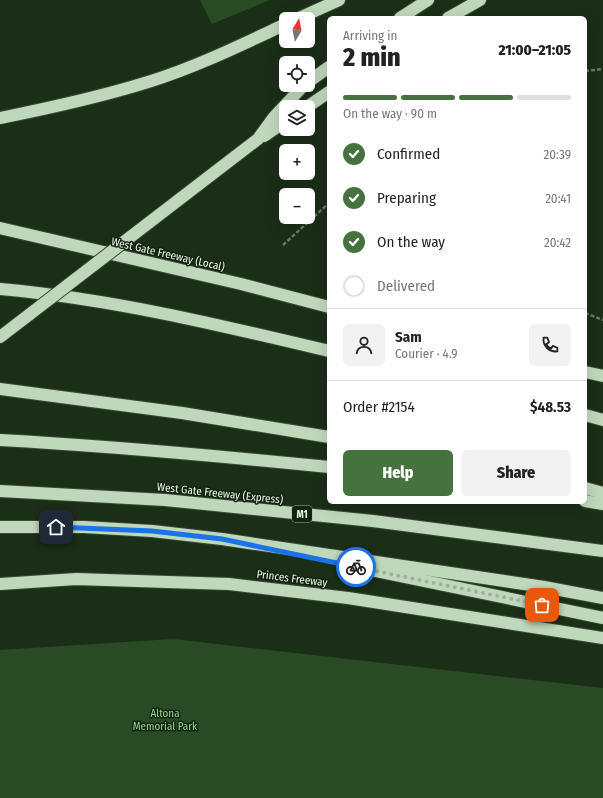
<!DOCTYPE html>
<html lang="en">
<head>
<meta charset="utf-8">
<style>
	:root { --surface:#fff; --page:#f2f2f2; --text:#222; --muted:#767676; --line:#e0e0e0; --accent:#45723e }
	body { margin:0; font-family:"Fira Sans Condensed",sans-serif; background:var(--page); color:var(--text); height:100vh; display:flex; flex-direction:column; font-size:15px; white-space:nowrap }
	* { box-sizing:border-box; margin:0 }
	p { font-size:13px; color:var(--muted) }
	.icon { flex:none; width:22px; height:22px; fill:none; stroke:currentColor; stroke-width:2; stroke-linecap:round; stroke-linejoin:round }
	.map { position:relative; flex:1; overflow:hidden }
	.panel { position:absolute; left:327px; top:16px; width:260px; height:488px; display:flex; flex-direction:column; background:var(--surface); border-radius:6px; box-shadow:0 4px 16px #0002 }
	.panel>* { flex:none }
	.needle { width:26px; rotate:10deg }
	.fabs { position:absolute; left:279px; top:12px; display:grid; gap:8px }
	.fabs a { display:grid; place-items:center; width:36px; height:36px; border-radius:6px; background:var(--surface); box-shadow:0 4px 16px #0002; font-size:20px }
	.pin { position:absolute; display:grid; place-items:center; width:34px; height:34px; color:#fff; margin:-17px; border-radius:8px; box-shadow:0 2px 6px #0006 }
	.courier { position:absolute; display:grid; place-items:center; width:40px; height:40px; margin:-20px; border:3px solid #1a73e8; border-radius:50%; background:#fff; color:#222; box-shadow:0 1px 5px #0007 }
	.headline em { font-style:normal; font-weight:800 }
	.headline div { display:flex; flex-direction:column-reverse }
	.headline { display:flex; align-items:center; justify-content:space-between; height:68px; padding:0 16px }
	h1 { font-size:26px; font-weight:800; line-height:30px }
	.bar { display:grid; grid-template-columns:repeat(4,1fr); gap:6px 4px; align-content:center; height:48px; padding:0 16px }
	.bar i { height:5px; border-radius:3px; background:var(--line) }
	.bar .active { background:var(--accent) }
	.bar p { grid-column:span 4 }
	.line { display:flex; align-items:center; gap:10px; padding:0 16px; border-top:1px solid var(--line) }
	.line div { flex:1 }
	.round { display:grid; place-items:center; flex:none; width:42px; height:42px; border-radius:6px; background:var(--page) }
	ol { padding:0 16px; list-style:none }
	li { display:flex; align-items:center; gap:12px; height:44px }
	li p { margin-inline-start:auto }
	li .icon { padding:4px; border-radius:50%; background:var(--accent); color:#fff; stroke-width:4 }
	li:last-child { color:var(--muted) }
	li i { width:22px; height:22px; border:2px solid var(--line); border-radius:50% }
	.button { display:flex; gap:8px; margin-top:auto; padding:8px 16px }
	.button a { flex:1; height:46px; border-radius:6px; background:var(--accent); color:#fff; font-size:16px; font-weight:800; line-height:46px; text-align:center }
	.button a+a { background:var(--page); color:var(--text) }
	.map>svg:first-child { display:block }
	.green { fill:#294b24 }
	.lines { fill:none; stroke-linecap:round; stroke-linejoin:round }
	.highway-casing { stroke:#384a35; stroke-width:14 }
	.path { stroke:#687865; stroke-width:2.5; stroke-dasharray:4 2; stroke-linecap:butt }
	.highway { stroke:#bfd7bb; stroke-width:12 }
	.highway-bridge-casing { stroke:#384a35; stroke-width:14; stroke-linecap:butt }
	.highway-bridge { stroke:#bfd7bb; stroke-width:12 }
	.done { stroke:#a1af9f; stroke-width:4; stroke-dasharray:0 7.2 }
	.route { stroke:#1a73e8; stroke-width:5 }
	.labels { text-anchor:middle; stroke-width:3; stroke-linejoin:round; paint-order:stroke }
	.shield { fill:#12240f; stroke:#a8b6a6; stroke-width:1 }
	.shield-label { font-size:10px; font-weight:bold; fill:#e9f5e7 }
	.street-label { font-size:11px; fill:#e9f5e7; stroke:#12240f }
	.park-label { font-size:11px; fill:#98d28f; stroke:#12240f }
</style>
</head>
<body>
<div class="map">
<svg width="603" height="798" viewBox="0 0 603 798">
	<rect width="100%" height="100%" fill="#1b2e18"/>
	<g class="green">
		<path d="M200,0H270L212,24Z"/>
		<path d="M173,639L603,688V798H0V650Z"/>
	</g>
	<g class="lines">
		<g class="highway-casing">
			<g id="highway">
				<path d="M400,18L428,0"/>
				<path d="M448,18L480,0"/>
				<path d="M297,19L339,0"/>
				<path d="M308,82L329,67"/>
				<path d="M307,107L329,92"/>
				<path d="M0,118C50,108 100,97 148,82C196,67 241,45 286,24"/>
				<path d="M264,136L286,121"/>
				<path d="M258,139L274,117L304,85"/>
				<path d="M0,228L241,284L329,307"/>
				<path d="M0,289C112,299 220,325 329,351"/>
				<path d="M0,337L30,314"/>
				<path d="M585,372L603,376"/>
				<path d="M0,389L182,413L329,437"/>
				<path d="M585,415L603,420"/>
				<path d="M0,440C110,446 219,456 329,467"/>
				<path d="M585,488L603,493"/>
				<path d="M0,491L165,500L373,521L603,551"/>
				<path d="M585,501L603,504"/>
				<path d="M0,527H84L152,531L222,539L544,587L603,598"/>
				<path d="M352,566L603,618"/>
				<path d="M0,584L76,579L229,584L348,598L603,638"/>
			</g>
		</g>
		<g class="path">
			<path d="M585,71L603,69"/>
			<path d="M283,245L329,203"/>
			<path d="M585,313L603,320"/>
		</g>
		<use href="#highway" class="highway"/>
		<g class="highway-bridge-casing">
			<path id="highway-bridge" d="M30,314L258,139"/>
		</g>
		<use href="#highway-bridge" class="highway-bridge"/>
	</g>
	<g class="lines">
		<path class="done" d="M356,567L542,605"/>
		<path class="route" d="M56,527L152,531L222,539L356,567"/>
	</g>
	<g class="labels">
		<rect class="shield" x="292" y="506" width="20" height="16" rx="3"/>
		<g class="shield-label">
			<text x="302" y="518">M1</text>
		</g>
		<g class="street-label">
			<text transform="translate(168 254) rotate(13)" y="4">West Gate Freeway (Local)</text>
			<text transform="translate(220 493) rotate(6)" y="4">West Gate Freeway (Express)</text>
			<text transform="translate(292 578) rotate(7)" y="4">Princes Freeway</text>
		</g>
		<g class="park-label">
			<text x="165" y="717">Altona<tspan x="165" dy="13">Memorial Park</tspan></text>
		</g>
	</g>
</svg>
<div class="fabs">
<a><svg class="needle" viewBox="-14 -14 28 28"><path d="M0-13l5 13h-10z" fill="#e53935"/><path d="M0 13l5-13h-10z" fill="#767676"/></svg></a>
<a><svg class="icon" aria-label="locate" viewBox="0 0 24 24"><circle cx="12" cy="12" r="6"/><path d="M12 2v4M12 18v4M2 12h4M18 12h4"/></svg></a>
<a><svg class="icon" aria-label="layers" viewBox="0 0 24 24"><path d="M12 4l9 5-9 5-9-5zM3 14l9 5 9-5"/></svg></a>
<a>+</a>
<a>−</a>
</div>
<div class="pin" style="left:542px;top:605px;background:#ea580c"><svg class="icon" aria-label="bag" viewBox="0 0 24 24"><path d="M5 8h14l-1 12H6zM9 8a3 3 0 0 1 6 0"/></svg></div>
<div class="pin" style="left:56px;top:527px;background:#1f2937"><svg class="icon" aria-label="home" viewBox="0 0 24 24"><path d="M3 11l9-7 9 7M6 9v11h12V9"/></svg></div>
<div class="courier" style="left:356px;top:567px"><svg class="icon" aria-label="bike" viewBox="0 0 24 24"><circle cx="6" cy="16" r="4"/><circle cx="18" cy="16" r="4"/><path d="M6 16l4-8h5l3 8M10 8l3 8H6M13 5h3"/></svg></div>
<section class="panel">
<div class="headline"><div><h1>2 min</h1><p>Arriving in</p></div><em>21:00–21:05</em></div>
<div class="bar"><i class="active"></i><i class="active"></i><i class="active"></i><i></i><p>On the way · 90 m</p></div>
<ol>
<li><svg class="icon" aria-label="check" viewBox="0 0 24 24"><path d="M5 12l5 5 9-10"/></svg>Confirmed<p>20:39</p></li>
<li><svg class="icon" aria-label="check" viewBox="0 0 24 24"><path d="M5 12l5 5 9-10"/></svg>Preparing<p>20:41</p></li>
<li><svg class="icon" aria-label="check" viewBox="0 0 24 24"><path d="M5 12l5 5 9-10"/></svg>On the way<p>20:42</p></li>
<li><i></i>Delivered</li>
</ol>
<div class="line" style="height:72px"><a class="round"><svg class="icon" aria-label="person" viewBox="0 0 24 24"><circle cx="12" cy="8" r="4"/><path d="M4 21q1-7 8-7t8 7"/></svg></a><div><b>Sam</b><p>Courier · 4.9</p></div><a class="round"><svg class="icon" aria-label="phone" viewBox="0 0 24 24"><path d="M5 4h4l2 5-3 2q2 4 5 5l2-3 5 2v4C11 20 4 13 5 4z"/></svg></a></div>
<div class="line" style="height:52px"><div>Order #2154</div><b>$48.53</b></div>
<div class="button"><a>Help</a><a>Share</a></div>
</section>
</div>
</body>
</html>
